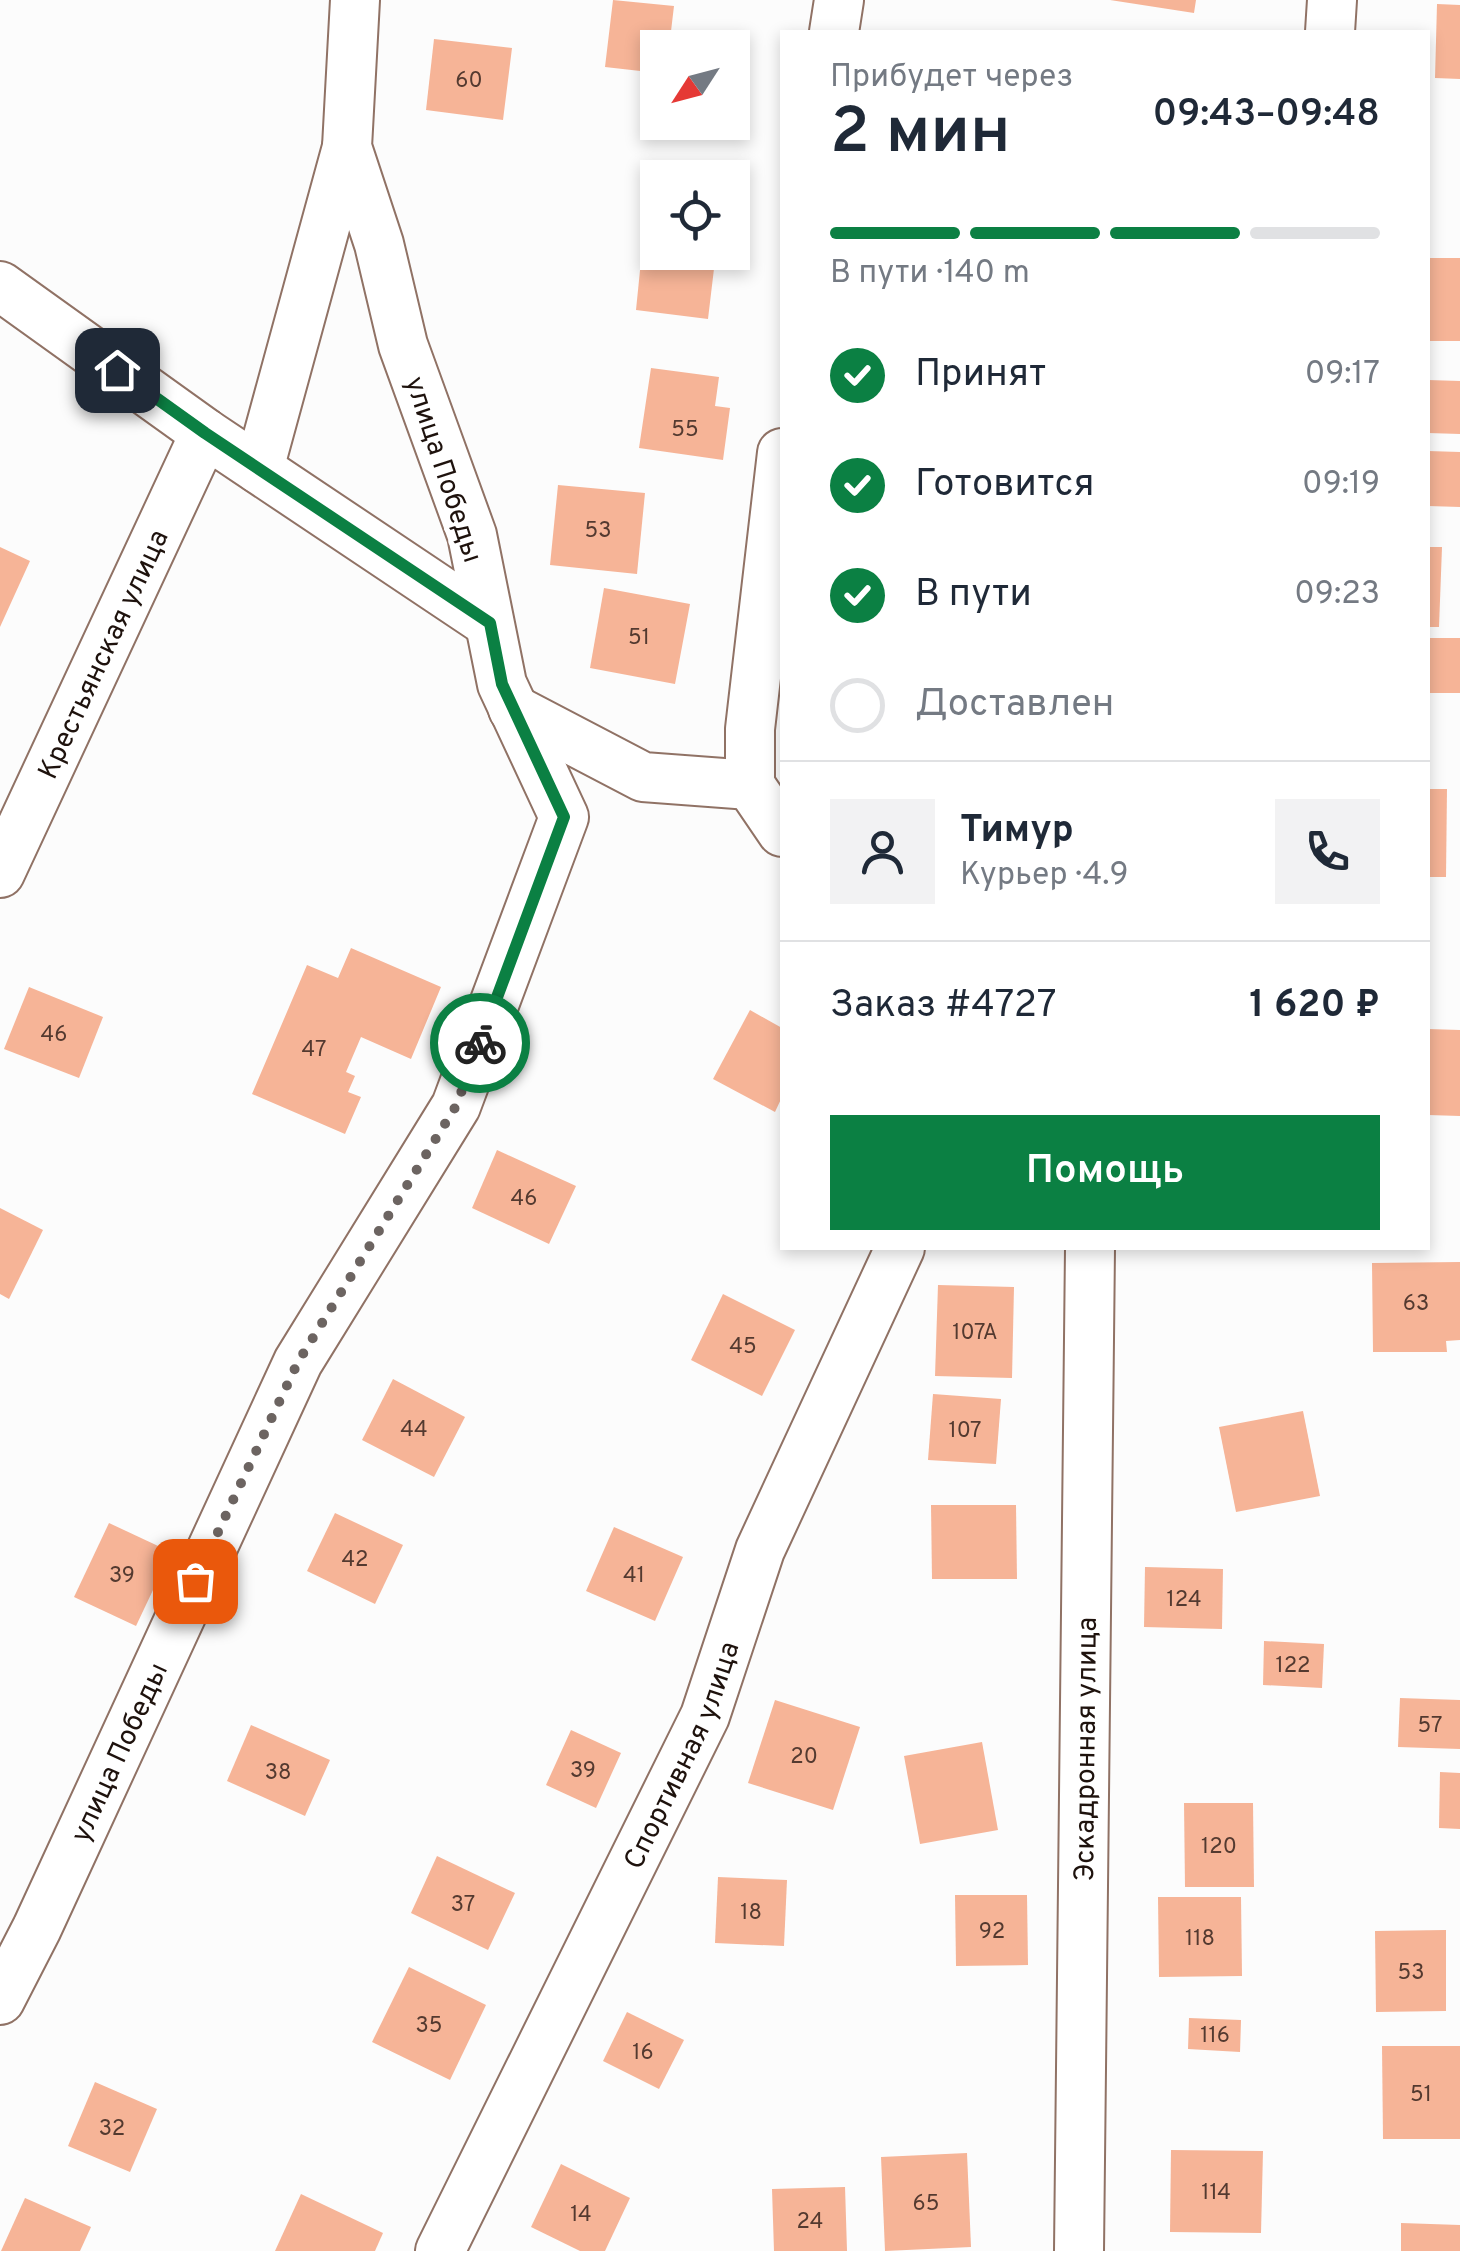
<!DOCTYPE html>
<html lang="ru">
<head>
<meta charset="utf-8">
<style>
	:root { --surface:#fff; --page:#f2f2f3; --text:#1f2937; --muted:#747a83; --line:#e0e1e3; --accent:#0b8043 }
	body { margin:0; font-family:Overpass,sans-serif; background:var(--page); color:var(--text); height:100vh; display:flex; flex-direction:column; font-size:38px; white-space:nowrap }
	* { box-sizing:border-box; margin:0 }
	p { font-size:32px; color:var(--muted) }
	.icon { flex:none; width:55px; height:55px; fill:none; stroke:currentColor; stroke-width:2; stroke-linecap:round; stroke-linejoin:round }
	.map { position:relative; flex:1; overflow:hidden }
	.panel { position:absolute; left:780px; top:30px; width:650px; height:1220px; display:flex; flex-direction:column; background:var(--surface); border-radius:0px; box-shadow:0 5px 15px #0003 }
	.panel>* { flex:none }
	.needle { width:65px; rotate:234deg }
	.controls { position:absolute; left:640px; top:30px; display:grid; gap:20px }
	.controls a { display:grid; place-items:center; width:110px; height:110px; border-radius:0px; background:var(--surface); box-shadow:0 5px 15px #0003; font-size:50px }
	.pin { position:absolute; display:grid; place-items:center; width:85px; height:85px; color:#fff; margin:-42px; border-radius:20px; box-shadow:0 5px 15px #0006 }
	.courier { position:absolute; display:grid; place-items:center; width:100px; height:100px; margin:-50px; border:8px solid #0b8043; border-radius:50%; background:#fff; color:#222; box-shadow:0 2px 12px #0007 }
	.summary em { font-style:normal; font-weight:600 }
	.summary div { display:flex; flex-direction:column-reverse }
	.summary { display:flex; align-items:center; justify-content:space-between; height:170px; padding:0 50px }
	h1 { font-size:65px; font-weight:600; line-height:75px }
	.bar { display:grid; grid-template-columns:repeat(4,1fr); gap:15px 10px; align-content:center; height:120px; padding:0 50px }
	.bar i { height:12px; border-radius:8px; background:var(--line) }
	.bar .on { background:var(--accent) }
	.bar p { grid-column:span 4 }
	.line { display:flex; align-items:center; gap:25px; padding:0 50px; border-top:2px solid var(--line) }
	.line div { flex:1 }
	.round { display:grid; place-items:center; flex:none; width:105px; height:105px; border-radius:0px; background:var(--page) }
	ol { padding:0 50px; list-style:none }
	li { display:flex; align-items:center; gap:30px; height:110px }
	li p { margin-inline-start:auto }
	li .icon { padding:10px; border-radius:50%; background:var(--accent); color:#fff; stroke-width:4 }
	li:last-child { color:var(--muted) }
	li i { width:55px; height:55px; border:5px solid var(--line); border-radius:50% }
	.cta { display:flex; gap:20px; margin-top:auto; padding:20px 50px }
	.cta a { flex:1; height:115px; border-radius:0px; background:var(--accent); color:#fff; font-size:40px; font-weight:600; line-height:115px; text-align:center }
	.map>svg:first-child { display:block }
	.building { fill:#f6b497 }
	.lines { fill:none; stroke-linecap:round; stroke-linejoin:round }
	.minor-casing { stroke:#907265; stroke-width:52 }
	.minor { stroke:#fff; stroke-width:48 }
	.done { stroke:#6c6461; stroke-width:10; stroke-dasharray:0 18 }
	.route { stroke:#0b8043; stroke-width:12 }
	.labels { text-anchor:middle; stroke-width:10; stroke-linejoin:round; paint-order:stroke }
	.number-label { font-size:22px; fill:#543a30 }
	.street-label { font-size:28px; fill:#1e120d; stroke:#fff }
</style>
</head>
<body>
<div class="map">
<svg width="1460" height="2251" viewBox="0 0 1460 2251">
	<rect width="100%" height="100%" fill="#fcfcfc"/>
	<g class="building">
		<path d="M613,0L674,6L669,48H658V73L605,67Z"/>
		<path d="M1110,0H1196L1194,13Z"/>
		<path d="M1437,4L1460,5V79L1435,78Z"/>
		<path d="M434,39L512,48L503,120L426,110Z"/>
		<path d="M643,241L658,243V252H716L708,319L636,310Z"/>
		<rect x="1428" y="258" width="32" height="83"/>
		<path d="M651,368L719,377L715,406L730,408L723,460L639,448Z"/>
		<path d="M1428,380L1460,381V434L1428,433Z"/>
		<path d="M1428,451L1460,452V507L1428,506Z"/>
		<path d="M558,485L645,493L637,574L550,565Z"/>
		<path d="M0,547L30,561L0,627Z"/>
		<path d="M1428,547H1442L1439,627H1428Z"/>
		<path d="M604,588L690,604L675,684L590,668Z"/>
		<path d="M1430,638H1460V693H1429Z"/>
		<path d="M1428,789H1447L1446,877H1428Z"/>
		<path d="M351,948L441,987L411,1059L361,1037L346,1072L355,1076L348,1092L361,1097L345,1134L252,1094L307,965L338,978Z"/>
		<path d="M29,987L103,1017L79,1078L4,1049Z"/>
		<path d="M750,1010L782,1028V1097L775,1112L713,1079Z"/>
		<path d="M1428,1029L1460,1030V1116L1428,1115Z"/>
		<path d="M497,1150L576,1186L549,1244L472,1208Z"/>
		<path d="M0,1208L43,1230L9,1299L0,1294Z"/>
		<path d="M1460,1262V1340L1446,1341L1447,1352H1373L1372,1263Z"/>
		<path d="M938,1285L1014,1287L1012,1378L935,1376Z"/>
		<path d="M723,1294L795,1330L762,1396L691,1360Z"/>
		<path d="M393,1379L465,1417L434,1477L362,1440Z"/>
		<path d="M933,1394L1001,1399L996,1464L928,1460Z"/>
		<path d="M1303,1411L1320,1496L1236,1512L1219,1427Z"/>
		<path d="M931,1505H1016L1017,1579H932Z"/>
		<path d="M335,1513L403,1545L375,1604L307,1571Z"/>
		<path d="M109,1523L171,1552L136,1626L74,1597Z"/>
		<path d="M614,1527L683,1557L655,1621L586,1591Z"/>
		<path d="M1145,1567L1223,1569L1222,1629L1144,1627Z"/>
		<path d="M1264,1641L1324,1644L1322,1688L1263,1685Z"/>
		<path d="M1400,1698L1460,1700V1749L1398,1747Z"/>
		<path d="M775,1700L860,1727L833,1810L748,1783Z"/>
		<path d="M251,1725L330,1760L305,1816L227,1781Z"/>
		<path d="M571,1730L621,1753L596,1808L546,1785Z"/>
		<path d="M982,1742L998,1830L920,1844L904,1756Z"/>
		<path d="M1440,1772L1460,1773V1829L1439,1828Z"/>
		<path d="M1184,1803H1253L1254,1887H1185Z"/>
		<path d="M437,1856L515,1893L488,1950L411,1913Z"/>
		<path d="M718,1877L787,1880L784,1946L715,1943Z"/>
		<path d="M955,1895H1027L1028,1965L956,1966Z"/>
		<path d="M1158,1897H1241L1242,1976L1159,1977Z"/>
		<path d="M1446,1930V2011L1376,2012L1375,1931Z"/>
		<path d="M409,1967L486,2005L450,2080L372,2042Z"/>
		<path d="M627,2012L684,2040L659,2089L603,2061Z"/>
		<path d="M1189,2018L1241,2020L1240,2052L1188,2049Z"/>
		<path d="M1382,2046H1460V2139H1383Z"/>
		<path d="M95,2082L157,2109L130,2172L68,2146Z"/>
		<path d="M1171,2150L1263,2151L1261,2233L1170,2232Z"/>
		<path d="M967,2153L971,2247L885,2251L881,2157Z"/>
		<path d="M561,2164L630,2198L605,2251H580L531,2227Z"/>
		<path d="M845,2187L847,2251H774L772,2189Z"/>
		<path d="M301,2194L383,2233L375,2251H275Z"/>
		<path d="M25,2198L91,2227L80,2251H1Z"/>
		<path d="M1401,2223L1460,2225V2251H1401Z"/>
	</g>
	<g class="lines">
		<g class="minor-casing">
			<g id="minor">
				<path d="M834,32L839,0"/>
				<path d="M1330,32L1332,0"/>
				<path d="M0,286L205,433L489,623"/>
				<path d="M782,453L750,729V785L782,832"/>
				<path d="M259,469L347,147"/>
				<path d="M513,709L643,777L750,785"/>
				<path id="s1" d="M0,873L205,433"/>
				<path id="s2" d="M0,2000L37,1928L298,1362L456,1106L564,817L502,684L472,535L403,345L379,244L347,147L355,0"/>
				<path id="s3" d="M440,2251L705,1716L760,1550L900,1248"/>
				<path id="s4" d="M1079,2251L1090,1248"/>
			</g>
		</g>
		<use href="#minor" class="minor"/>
	</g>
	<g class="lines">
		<path class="done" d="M195,1581L298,1362L456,1106L480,1043"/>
		<path class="route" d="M117,370L205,433L490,623L502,684L564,817L480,1043"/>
	</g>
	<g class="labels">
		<g class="number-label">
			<text x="469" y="87">60</text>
			<text x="685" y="436">55</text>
			<text x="598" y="537">53</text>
			<text x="639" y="644">51</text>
			<text x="54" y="1041">46</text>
			<text x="314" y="1056">47</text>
			<text x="524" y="1205">46</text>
			<text x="1416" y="1310">63</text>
			<text x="975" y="1339">107А</text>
			<text x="743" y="1353">45</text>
			<text x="414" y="1436">44</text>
			<text x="965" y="1437">107</text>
			<text x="355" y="1566">42</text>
			<text x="122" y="1582">39</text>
			<text x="634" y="1582">41</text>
			<text x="1184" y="1606">124</text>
			<text x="1293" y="1672">122</text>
			<text x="1430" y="1732">57</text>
			<text x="804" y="1763">20</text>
			<text x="583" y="1777">39</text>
			<text x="278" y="1779">38</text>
			<text x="1219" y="1853">120</text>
			<text x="463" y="1911">37</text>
			<text x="751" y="1919">18</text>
			<text x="992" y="1938">92</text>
			<text x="1200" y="1945">118</text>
			<text x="1411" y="1979">53</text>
			<text x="429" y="2032">35</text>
			<text x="1215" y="2042">116</text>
			<text x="643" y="2059">16</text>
			<text x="1421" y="2101">51</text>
			<text x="112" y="2135">32</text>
			<text x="1216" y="2199">114</text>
			<text x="926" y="2210">65</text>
			<text x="581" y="2221">14</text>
			<text x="810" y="2228">24</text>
		</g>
		<g class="street-label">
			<text transform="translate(445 469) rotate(72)" y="10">улица Победы</text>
			<text dy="10" stroke="none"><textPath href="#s1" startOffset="242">Крестьянская улица</textPath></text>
			<text dy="10" stroke="none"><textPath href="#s4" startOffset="502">Эскадронная улица</textPath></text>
			<text dy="10" stroke="none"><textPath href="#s2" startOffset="275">улица Победы</textPath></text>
			<text dy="10" stroke="none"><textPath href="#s3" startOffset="552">Спортивная улица</textPath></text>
		</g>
	</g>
</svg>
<div class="controls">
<a><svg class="needle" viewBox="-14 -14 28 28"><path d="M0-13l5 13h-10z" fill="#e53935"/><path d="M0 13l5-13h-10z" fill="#747a83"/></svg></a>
<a><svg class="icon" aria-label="locate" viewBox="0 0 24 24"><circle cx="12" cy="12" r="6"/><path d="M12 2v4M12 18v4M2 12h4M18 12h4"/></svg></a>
</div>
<div class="pin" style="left:195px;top:1581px;background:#ea580c"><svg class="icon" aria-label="bag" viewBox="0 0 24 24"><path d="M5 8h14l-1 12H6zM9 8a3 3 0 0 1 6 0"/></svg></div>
<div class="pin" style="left:117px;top:370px;background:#1f2937"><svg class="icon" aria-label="home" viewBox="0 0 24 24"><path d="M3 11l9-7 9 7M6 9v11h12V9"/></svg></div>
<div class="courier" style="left:480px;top:1043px"><svg class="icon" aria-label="bike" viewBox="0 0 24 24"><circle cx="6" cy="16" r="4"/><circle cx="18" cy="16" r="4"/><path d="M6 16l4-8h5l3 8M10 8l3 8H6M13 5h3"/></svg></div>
<section class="panel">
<div class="summary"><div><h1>2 мин</h1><p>Прибудет через</p></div><em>09:43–09:48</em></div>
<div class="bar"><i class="on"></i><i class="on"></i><i class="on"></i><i></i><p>В пути · 140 m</p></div>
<ol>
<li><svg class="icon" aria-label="check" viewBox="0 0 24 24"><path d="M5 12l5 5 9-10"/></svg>Принят<p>09:17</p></li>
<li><svg class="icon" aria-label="check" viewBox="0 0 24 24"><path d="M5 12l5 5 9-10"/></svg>Готовится<p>09:19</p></li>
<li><svg class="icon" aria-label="check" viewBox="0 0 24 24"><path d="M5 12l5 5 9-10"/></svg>В пути<p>09:23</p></li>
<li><i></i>Доставлен</li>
</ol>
<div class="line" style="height:180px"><a class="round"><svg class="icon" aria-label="person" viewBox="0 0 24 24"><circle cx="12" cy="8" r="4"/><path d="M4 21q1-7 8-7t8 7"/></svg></a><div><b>Тимур</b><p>Курьер · 4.9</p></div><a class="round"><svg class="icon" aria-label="phone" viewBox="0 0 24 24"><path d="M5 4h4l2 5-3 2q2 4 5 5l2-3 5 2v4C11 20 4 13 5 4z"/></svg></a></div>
<div class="line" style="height:130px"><div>Заказ #4727</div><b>1 620 ₽</b></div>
<div class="cta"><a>Помощь</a></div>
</section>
</div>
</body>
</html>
